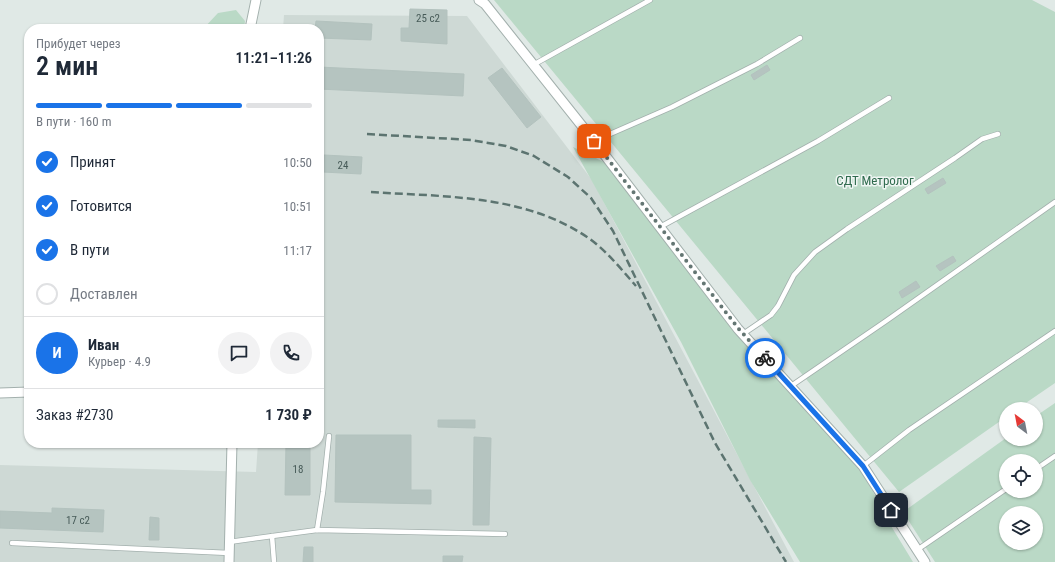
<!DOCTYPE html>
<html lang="ru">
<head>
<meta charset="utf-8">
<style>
	:root { --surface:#fff; --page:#f2f2f3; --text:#1f2937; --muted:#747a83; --line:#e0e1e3; --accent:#1a73e8 }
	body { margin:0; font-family:"Roboto Condensed",sans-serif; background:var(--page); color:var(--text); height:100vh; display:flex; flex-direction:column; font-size:15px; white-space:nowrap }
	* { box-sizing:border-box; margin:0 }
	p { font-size:13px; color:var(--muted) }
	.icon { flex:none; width:22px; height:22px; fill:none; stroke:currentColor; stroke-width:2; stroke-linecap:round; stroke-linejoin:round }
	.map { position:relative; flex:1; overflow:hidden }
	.drawer { position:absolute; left:24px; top:24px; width:300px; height:424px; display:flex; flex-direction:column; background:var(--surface); border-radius:16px; box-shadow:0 1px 3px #0004 }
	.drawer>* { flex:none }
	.needle { width:26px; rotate:328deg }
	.controls { position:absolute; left:999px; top:402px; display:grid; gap:8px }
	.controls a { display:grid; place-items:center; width:44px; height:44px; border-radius:50%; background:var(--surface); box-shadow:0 1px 3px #0004; font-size:20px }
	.pin { position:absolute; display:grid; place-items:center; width:34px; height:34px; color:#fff; margin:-17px; border-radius:8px; box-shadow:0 2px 6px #0006 }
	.courier { position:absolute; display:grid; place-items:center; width:40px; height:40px; margin:-20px; border:3px solid #1a73e8; border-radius:50%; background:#fff; color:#222; box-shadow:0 1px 5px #0007 }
	.summary em { font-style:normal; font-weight:600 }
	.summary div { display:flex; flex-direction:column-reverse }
	.summary { display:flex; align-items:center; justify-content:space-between; height:68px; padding:0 12px }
	h1 { font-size:26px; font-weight:600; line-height:30px }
	.bar { display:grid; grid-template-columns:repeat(4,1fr); gap:6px 4px; align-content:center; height:48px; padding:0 12px }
	.bar i { height:5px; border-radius:3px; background:var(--line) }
	.bar .on { background:var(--accent) }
	.bar p { grid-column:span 4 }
	.line { display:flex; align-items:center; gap:10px; padding:0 12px; border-top:1px solid var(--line) }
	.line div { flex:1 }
	.round { display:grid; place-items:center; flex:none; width:42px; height:42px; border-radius:21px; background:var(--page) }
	ol { padding:0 12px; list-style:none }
	li { display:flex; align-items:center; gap:12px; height:44px }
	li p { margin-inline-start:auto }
	li .icon { padding:4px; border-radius:50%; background:var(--accent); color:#fff; stroke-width:4 }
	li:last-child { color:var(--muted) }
	li i { width:22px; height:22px; border:2px solid var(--line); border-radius:50% }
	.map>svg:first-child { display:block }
	.built { fill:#ced9d5 }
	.green { fill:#bad9c6; fill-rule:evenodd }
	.building { fill:#b5c4c0; stroke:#b3c2be }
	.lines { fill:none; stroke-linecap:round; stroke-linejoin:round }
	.service-casing { stroke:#a3b0ad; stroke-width:6 }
	.minor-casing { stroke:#a3b0ad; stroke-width:11 }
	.service { stroke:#fff; stroke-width:4.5 }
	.minor { stroke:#fff; stroke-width:9 }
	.rail { stroke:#5c7470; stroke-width:2.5; stroke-dasharray:8 4; stroke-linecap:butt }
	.done { stroke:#647673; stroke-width:4; stroke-dasharray:0 7.2 }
	.route { stroke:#1a73e8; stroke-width:5 }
	.labels { text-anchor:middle; stroke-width:3; stroke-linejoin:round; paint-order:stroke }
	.number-label { font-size:11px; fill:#475b58 }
	.park-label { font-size:13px; fill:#306b4e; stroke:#f0f6f4 }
</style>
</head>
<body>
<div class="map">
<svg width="1055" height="562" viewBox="0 0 1055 562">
	<rect width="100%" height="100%" fill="#e0e9e6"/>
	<path class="built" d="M284,15L467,16L592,180L794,562H0V465L256,472L258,443H319V29H283Z"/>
	<g class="green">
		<path d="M494,0H1032L1055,12V383L1017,409H1006V417L899,492Z"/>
		<path d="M236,10L245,21L244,29H203L218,13Z"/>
		<path d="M573,147L604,162L734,330L860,466L888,521L913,562H800L750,480L681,342Z"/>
		<path d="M1055,403V562H935L903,512L1006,438V439H1036V416ZM1006,461H1036V491H1006ZM1006,513H1036V543H1006Z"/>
	</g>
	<g class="building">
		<path d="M410,9L447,10V44L401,41V28H409Z"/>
		<path d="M316,21L372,24L371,40L319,38V29H315Z"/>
		<path d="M767,65L770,70L754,80L751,75Z"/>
		<path d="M319,67L464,74L463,96L319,89Z"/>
		<path d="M502,68L541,117L527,128L488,78Z"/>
		<path d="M324,155L362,157L361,174L323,172Z"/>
		<path d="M943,178L946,183L928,194L925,189Z"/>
		<path d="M953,256L956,261L940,271L936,266Z"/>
		<path d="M916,281L920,287L902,298L899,292Z"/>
		<path d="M438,420H475V428L438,427Z"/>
		<path d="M336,435H411V490H431V504L335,502Z"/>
		<path d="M474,437L491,438L489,525H473Z"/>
		<path d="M286,443H310V495H285Z"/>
		<path d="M52,508L104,510L103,532L0,528V511L52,513Z"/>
		<path d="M150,517L159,518V540H149Z"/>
		<path d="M304,547H313V562H303Z"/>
		<path d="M443,556H463L462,562H443Z"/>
	</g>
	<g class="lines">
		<g class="service-casing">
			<g id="service">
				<path d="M533,65L650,0"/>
				<path d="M594,141L672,107L757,64L800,38"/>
				<path d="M660,227L818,141L889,98"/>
				<path d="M743,334L771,315L778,306L794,275L815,252L847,229L955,158L982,139L998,134"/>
				<path d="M791,386L886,321L1055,202"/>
				<path d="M863,466L909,430L1055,331"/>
				<path d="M1036,469L1055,456"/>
				<path d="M317,530L323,492L329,436"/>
				<path d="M272,536L274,562"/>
				<path d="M229,542L317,530L505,534"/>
				<path d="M12,543L229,553"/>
				<path d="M917,550L1006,489"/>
			</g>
		</g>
		<g class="minor-casing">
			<g id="minor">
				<path d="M479,0L485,4L594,141L738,329L863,466L925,562"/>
				<path d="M250,29L256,0"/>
				<path d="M0,393L29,392"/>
				<path d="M229,562L232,443"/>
			</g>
		</g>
		<use href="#service" class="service"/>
		<use href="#minor" class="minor"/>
		<g class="rail">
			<path d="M367,134L471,140L506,146L534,156L568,177L591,198L613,231L715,443L786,562"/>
			<path d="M371,192C444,197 523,194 587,237C606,250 621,269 636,286"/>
		</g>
	</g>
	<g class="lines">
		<path class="done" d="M594,141L738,328L765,358"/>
		<path class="route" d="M765,358L863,466L891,510"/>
	</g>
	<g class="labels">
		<g class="number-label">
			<text x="428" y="22">25 с2</text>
			<text x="343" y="169">24</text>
			<text x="298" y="473">18</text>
			<text x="78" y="524">17 с2</text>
		</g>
		<g class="park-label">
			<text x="875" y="185">СДТ Метролог</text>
		</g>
	</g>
</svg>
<div class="controls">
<a><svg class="needle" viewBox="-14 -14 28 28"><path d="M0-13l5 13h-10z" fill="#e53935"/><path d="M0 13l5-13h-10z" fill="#747a83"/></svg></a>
<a><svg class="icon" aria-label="locate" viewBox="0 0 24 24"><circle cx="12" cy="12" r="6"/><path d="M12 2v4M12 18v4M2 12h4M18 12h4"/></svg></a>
<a><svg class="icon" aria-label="layers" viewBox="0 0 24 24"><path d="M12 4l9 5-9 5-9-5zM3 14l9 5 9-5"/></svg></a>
</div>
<div class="pin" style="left:594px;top:141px;background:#ea580c"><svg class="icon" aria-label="bag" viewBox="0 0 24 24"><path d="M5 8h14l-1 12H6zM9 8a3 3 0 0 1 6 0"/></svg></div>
<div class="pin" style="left:891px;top:510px;background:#1f2937"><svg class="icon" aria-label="home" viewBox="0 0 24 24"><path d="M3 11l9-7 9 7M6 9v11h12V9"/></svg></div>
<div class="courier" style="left:765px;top:358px"><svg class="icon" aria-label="bike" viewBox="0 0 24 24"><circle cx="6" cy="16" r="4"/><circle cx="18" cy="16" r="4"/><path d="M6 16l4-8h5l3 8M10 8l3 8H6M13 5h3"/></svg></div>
<section class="drawer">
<div class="summary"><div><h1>2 мин</h1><p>Прибудет через</p></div><em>11:21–11:26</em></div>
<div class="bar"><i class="on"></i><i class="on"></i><i class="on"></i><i></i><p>В пути · 160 m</p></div>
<ol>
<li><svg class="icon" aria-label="check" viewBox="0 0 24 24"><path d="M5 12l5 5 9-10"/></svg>Принят<p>10:50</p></li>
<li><svg class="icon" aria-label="check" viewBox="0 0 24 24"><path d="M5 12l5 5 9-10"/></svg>Готовится<p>10:51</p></li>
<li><svg class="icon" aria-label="check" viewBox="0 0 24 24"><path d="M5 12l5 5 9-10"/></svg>В пути<p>11:17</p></li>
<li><i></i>Доставлен</li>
</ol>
<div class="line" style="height:72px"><b class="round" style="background:var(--accent);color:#fff">И</b><div><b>Иван</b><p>Курьер · 4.9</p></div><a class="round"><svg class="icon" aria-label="chat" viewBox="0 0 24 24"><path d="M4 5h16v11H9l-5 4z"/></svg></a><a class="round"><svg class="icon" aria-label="phone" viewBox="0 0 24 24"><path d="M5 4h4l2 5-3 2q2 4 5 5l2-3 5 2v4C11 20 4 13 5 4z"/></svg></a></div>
<div class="line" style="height:52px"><div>Заказ #2730</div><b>1 730 ₽</b></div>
</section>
</div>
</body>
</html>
